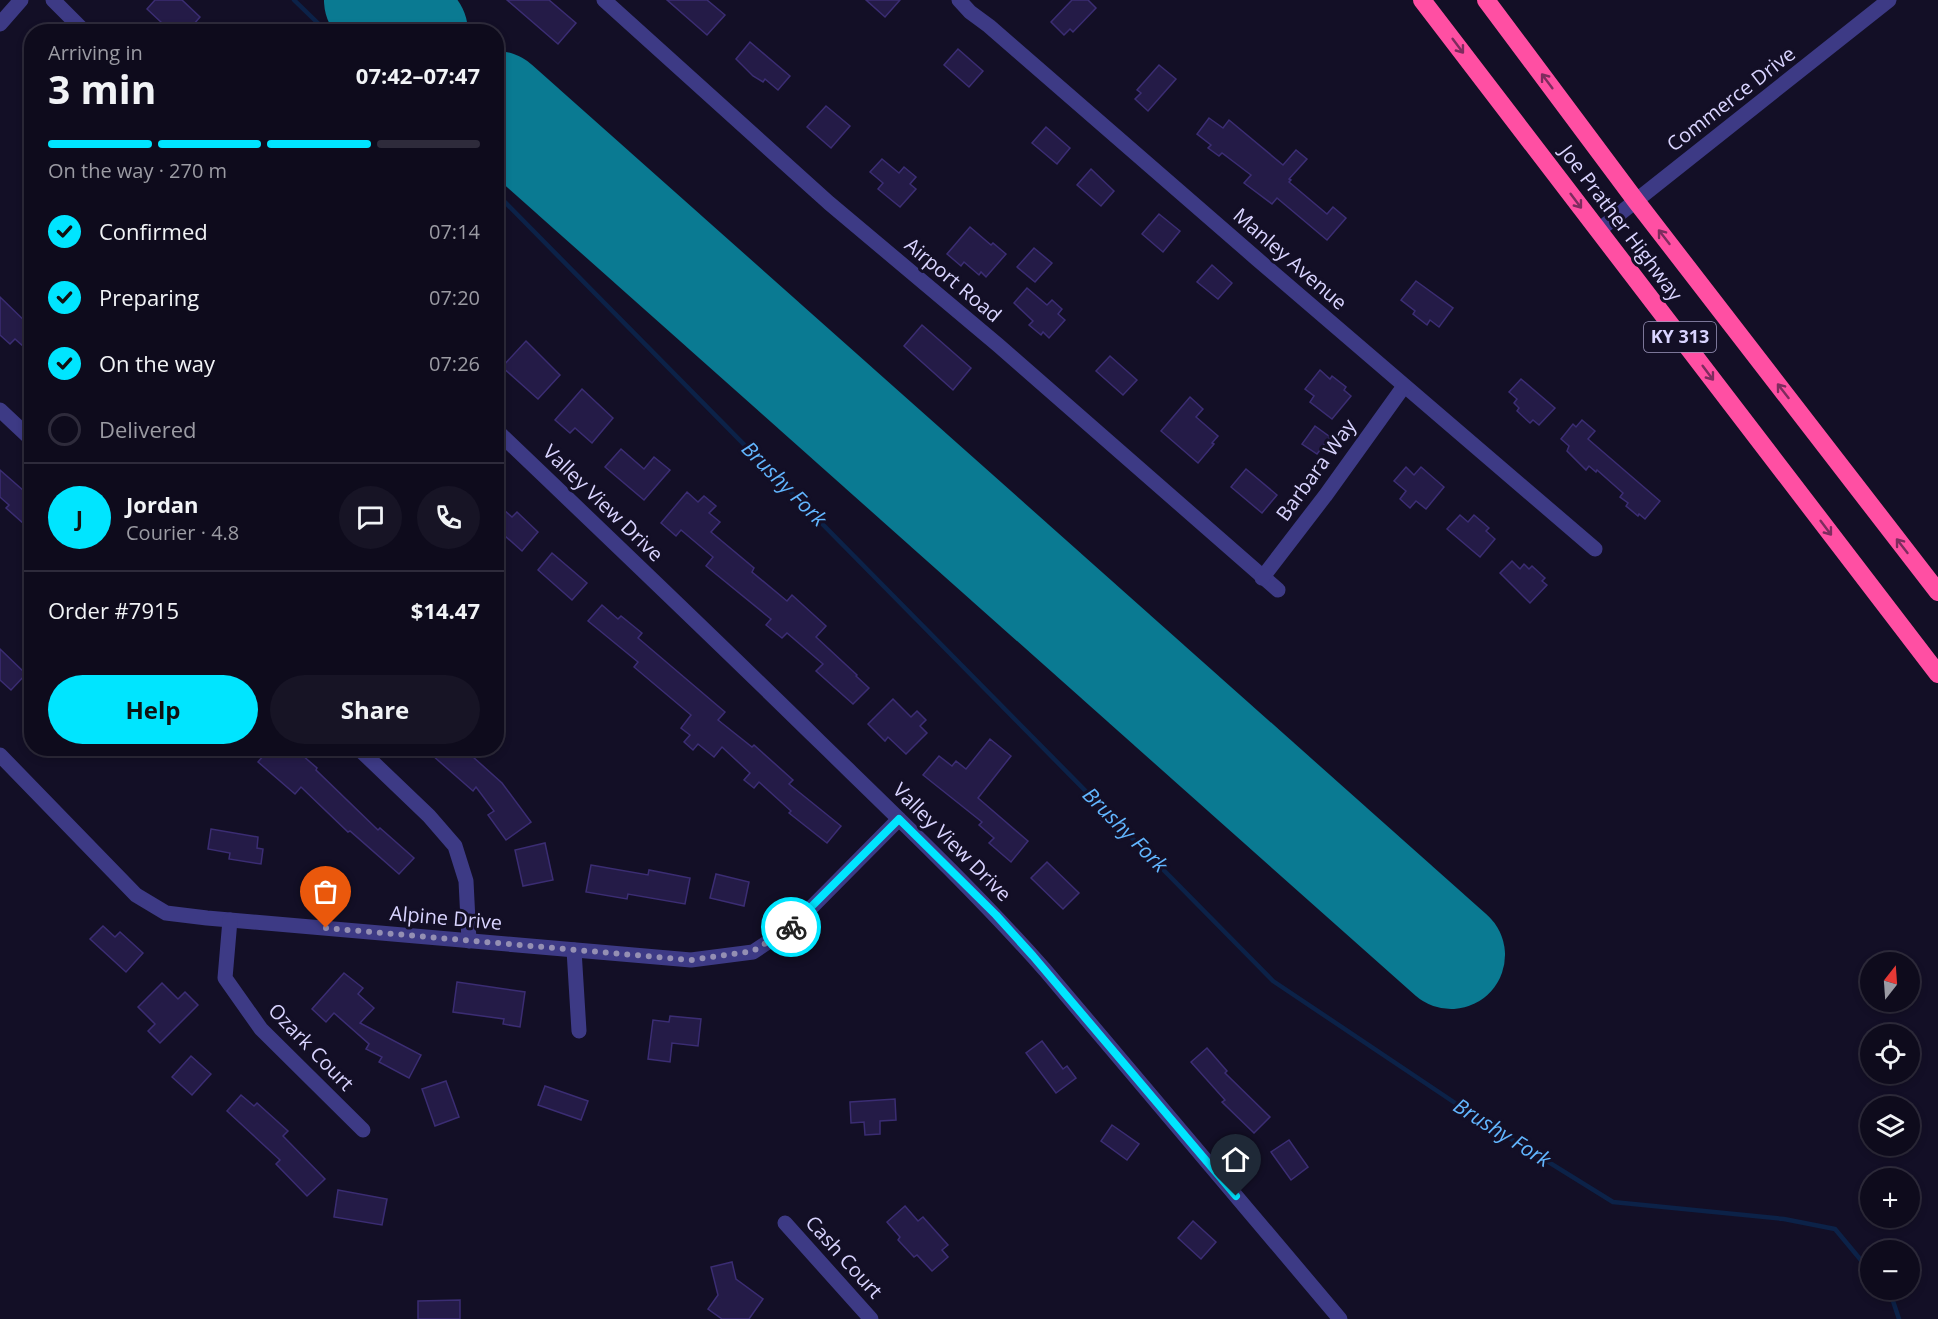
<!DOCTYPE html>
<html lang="en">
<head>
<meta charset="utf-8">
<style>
	:root { --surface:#0e0b1c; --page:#171425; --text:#f1f3f6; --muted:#9b9ba3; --line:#2e2b3b; --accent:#00e5ff }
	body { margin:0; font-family:"Open Sans",sans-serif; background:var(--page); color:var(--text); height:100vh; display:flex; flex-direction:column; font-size:22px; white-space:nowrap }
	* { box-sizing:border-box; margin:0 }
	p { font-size:20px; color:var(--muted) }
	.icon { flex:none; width:33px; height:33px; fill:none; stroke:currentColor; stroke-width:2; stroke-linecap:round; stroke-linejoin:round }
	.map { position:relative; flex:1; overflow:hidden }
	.sheet { position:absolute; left:24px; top:24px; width:480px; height:732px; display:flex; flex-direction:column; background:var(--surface); border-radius:24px; box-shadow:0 3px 9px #0003,0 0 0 2px var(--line) }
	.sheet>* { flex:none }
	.needle { width:39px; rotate:17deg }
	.buttons { position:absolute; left:1860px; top:952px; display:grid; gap:12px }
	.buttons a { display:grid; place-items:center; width:60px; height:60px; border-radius:50%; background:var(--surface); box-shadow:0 3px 9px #0003,0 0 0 2px var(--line); font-size:30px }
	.pin { position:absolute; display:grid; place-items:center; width:51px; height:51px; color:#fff; margin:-62px -26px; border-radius:50% 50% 50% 0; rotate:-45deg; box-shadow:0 0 6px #0007 }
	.pin .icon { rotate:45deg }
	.courier { position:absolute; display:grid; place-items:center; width:60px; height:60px; margin:-30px; border:4px solid #00e5ff; border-radius:50%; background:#fff; color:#222; box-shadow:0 2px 8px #0007 }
	.headline em { font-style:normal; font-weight:700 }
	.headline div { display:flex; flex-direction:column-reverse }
	.headline { display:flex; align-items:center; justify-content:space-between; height:102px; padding:0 24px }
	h1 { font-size:39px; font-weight:700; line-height:45px }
	.bar { display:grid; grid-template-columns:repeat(4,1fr); gap:9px 6px; align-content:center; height:72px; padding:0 24px }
	.bar i { height:8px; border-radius:4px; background:var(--line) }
	.bar .selected { background:var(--accent) }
	.bar p { grid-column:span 4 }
	.line { display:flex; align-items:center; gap:15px; padding:0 24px; border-top:2px solid var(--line) }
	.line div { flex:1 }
	.round { display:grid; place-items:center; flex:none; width:63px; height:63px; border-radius:32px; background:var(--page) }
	ol { padding:0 24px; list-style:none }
	li { display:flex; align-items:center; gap:18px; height:66px }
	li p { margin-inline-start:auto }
	li .icon { padding:6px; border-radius:50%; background:var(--accent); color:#111; stroke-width:4 }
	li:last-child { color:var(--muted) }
	li i { width:33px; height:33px; border:3px solid var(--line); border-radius:50% }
	.button { display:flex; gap:12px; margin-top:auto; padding:12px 24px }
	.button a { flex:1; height:69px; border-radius:36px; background:var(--accent); color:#111; font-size:24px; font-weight:700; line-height:69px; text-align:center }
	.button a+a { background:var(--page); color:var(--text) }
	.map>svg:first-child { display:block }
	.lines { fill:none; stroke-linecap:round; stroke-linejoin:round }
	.stream { stroke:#0c2248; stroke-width:4.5 }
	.runway { stroke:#0a7a92; stroke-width:108 }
	.building { fill:#241b47; stroke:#3b2d73; stroke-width:1.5 }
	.minor { stroke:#3d3a85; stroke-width:15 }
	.highway { stroke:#ff4fa3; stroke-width:18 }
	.oneway { stroke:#7d2c5e }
	.done { stroke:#948fb3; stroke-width:6; stroke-dasharray:0 10.8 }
	.route { stroke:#00e5ff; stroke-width:8 }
	.labels { text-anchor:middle; stroke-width:6; stroke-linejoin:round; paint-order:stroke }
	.shield { fill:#130f26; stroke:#9e99be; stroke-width:1.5 }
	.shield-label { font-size:18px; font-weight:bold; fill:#d9d4ff }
	.street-label { font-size:20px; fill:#d9d4ff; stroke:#130f26 }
	.water-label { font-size:21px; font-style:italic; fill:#62b6ff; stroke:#130f26 }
</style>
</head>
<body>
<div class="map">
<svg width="1938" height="1319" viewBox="0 0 1938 1319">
	<rect width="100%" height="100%" fill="#130f26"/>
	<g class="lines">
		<g class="stream">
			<path d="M294,0L327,32"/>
			<path d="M496,193L1273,981L1482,1121L1613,1202L1784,1219L1835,1229L1870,1271"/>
			<path d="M1887,1290L1891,1295L1899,1319"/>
		</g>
		<g class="runway">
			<path d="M378,0L414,32"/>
			<path d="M496,105L1451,955"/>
		</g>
	</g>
	<g class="building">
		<path d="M155,0H182L200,17L187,32H155L162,23L147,9Z"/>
		<path d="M507,0H549L576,23L558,44Z"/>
		<path d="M667,0H707L725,15L707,35Z"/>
		<path d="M866,0H900L885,17Z"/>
		<path d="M1072,0H1088L1096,8L1073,32L1070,29L1064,35L1051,22Z"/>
		<path d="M750,42L790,76L778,90L765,79L763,82L753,76L736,59Z"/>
		<path d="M958,49L983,71L969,87L944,65Z"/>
		<path d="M1159,65L1176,79L1148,111L1135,99L1141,93L1137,90Z"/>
		<path d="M826,106L850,126L831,148L807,127Z"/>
		<path d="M1209,118L1223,128L1229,120L1283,165L1296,150L1307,159L1289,179L1291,180L1289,182L1327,214L1333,207L1346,218L1327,240L1277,198L1272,204L1244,183L1251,175L1222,153L1219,156L1208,148L1211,145L1197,134Z"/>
		<path d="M1046,127L1070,148L1057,164L1032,143Z"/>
		<path d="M882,159L899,173L904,167L916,177L910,184L916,189L900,207L878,189L883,183L870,172Z"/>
		<path d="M1091,169L1114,191L1101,206L1077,185Z"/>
		<path d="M1159,214L1180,231L1163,252L1142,234Z"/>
		<path d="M970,227L991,245L993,243L1006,254L986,277L981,272L979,275L964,262L961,266L947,254Z"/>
		<path d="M1034,248L1052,263L1035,282L1017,267Z"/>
		<path d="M1212,265L1232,283L1218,299L1197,282Z"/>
		<path d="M1416,281L1453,308L1439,327L1430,320L1427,325L1413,314L1415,311L1401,300Z"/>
		<path d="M1027,288L1047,305L1052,300L1062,309L1058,314L1065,320L1049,338L1043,332L1041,335L1029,325L1033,321L1014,303Z"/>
		<path d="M0,297L32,328V354L15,339L10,344L0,335Z"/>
		<path d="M922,325L971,368L953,390L904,346Z"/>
		<path d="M526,341L560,375L538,399L502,367Z"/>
		<path d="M1110,356L1137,380L1123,395L1096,371Z"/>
		<path d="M1320,370L1330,379L1332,376L1346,387L1344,390L1351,396L1332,419L1310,402L1314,396L1305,389Z"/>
		<path d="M1521,379L1555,408L1539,425L1533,420L1530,423L1517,411L1519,408L1514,403L1517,399L1509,392Z"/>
		<path d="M582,389L613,418L592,443L575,428L570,433L555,420Z"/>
		<path d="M1190,397L1203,409L1196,417L1218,436L1212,443L1214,444L1198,463L1161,431Z"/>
		<path d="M1582,420L1595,431L1588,439L1660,501L1645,519L1639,514L1638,516L1626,506L1628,503L1620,497L1623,493L1597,470L1596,472L1589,466L1586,470L1567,451L1569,446L1561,439L1573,424L1576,427Z"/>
		<path d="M1315,426L1330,437L1317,454L1302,444Z"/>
		<path d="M621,449L644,469L654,457L670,470L644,500L605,467Z"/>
		<path d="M1406,467L1414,475L1421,467L1444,487L1426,509L1416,501L1410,508L1400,499L1406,491L1394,481Z"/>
		<path d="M1246,469L1277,495L1262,513L1231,487Z"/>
		<path d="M0,470L32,498V531L6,508L9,505L0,497Z"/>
		<path d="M687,492L698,502L704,496L716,506L709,513L720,522L711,532L754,568L752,572L787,601L792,595L826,626L816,637L857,675L856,676L869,688L853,704L816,671L823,664L787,633L782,638L766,625L771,619L706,566L713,557L681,530L676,536L661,523Z"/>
		<path d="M496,503L512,517L517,512L538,532L522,551L496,528Z"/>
		<path d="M1460,515L1468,522L1474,515L1489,528L1486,531L1495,539L1480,557L1447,529Z"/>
		<path d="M552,553L587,583L572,600L538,570Z"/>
		<path d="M1512,561L1520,569L1524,564L1529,569L1532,566L1545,578L1542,581L1547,585L1530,603L1500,573Z"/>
		<path d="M602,605L618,619L621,616L642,633L638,638L725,712L718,720L752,747L754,745L793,780L789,784L841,826L827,843L789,813L791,811L759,782L754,788L744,780L750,773L722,747L714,757L698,744L693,750L684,742L690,735L681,728L691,715L634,667L638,662L588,621Z"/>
		<path d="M0,649L26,674L11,690L0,680Z"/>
		<path d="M893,699L911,717L917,711L926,720L920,726L927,733L906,754L888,737L885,741L868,724Z"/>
		<path d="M990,739L1011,756L978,798L1028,841L1011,862L989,843L994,838L979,825L982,822L923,775L939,756L952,766L956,761L966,769Z"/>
		<path d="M270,748H294L317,768L316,770L378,830L380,828L414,858L399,874L350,831L348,832L301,787L295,794L258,762Z"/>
		<path d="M438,748H463L502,783L531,822L506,840L488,815L494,811L476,787L473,791L432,755Z"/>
		<path d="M211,829L258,837L257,848L263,849L261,864L229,859L230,853L208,849Z"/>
		<path d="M545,843L553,880L523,886L515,850Z"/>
		<path d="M1047,862L1079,893L1063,909L1031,878Z"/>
		<path d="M591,865L648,875L649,870L690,878L685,904L628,894L627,899L586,892Z"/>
		<path d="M716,874L749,882L744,906L710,898Z"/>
		<path d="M103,926L115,937L120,932L143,953L126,972L90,939Z"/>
		<path d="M344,973L363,988L358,994L374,1008L360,1023L421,1055L409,1078L379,1062L382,1057L366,1049L369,1044L334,1013L326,1022L312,1009Z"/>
		<path d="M457,982L525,992L520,1027L503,1024L504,1019L453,1012Z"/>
		<path d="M162,983L178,999L185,992L198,1005L160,1043L148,1031L155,1024L138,1007Z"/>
		<path d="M670,1016L701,1019L698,1046L672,1043L670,1062L648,1059L653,1020L669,1022Z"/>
		<path d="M1042,1041L1063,1069L1067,1066L1076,1078L1056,1093L1026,1053Z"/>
		<path d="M1207,1048L1227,1071L1225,1073L1270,1117L1254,1133L1222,1102L1225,1100L1191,1062Z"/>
		<path d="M191,1056L211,1074L192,1095L172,1077Z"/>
		<path d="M446,1081L459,1117L435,1126L422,1089Z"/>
		<path d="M545,1086L588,1101L581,1120L538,1105Z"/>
		<path d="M241,1095L254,1106L257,1103L288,1131L283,1136L325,1179L307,1196L276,1164L280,1160L227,1111Z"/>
		<path d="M895,1099L896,1120L880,1121V1134L865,1135L864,1122L851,1123L850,1102Z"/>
		<path d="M1112,1125L1139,1144L1127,1160L1101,1141Z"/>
		<path d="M1289,1140L1308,1167L1291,1180L1271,1152Z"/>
		<path d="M338,1190L387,1199L382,1225L334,1217Z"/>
		<path d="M905,1206L918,1221L923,1217L948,1245L942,1250L948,1257L932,1271L917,1255L914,1257L898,1240L900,1237L887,1222Z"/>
		<path d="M1193,1221L1216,1242L1201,1259L1178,1238Z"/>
		<path d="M732,1262L736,1279L763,1299L749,1319H722L708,1309L718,1295L711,1267Z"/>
		<path d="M460,1300V1319H418V1301Z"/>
	</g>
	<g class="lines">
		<g class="minor">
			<path d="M53,0L85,32"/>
			<path d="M604,0L829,203L998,345L1278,590"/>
			<path d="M959,0L970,12L989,26L1257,259L1595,549"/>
			<path d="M0,24L21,0"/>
			<path d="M1599,230L1889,0"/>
			<path d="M0,410L32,440"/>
			<path d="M496,430C605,534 714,638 821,743C897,817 974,890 1045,970L1340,1319"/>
			<path d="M1262,578L1325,496L1404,386"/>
			<path d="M358,748L429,816L455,846L466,881L469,941"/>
			<path d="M0,755L136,895L166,913L207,918L691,960L753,952L795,924L899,819"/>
			<path d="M230,920L225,978L261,1029L363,1130"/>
			<path d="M574,950L579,1031"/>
			<path d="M785,1223L871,1319"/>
		</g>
		<g class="highway">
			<path d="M1422,0L1938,674"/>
			<path d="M1486,0L1636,201L1938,592"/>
		</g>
	</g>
	<defs><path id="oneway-shaft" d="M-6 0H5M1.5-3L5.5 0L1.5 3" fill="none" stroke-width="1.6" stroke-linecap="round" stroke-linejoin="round" transform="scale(1.5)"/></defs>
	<g class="oneway">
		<use href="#oneway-shaft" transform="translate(1458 46) rotate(53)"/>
		<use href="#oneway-shaft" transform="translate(1547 81) rotate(-127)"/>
		<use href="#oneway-shaft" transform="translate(1576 201) rotate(53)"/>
		<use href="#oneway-shaft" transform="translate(1664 237) rotate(-128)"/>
		<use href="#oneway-shaft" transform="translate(1708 373) rotate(53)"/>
		<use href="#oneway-shaft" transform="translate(1783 391) rotate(-128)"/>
		<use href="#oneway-shaft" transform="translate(1826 528) rotate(53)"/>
		<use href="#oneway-shaft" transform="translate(1902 546) rotate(-128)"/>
	</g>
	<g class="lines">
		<path class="done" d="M326,928L691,960L753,951L791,927"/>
		<path class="route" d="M791,927L899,819L996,915L1033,956L1236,1196"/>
	</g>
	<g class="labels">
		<rect class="shield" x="1644" y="322" width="72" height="30" rx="4.5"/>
		<g class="shield-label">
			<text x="1680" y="343">KY 313</text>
		</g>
		<g class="street-label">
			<text transform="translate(1731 99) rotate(-38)" y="7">Commerce Drive</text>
			<text transform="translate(1621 223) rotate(53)" y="7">Joe Prather Highway</text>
			<text transform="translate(1290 259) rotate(41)" y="7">Manley Avenue</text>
			<text transform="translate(953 280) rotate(40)" y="7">Airport Road</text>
			<text transform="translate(1316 470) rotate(-54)" y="7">Barbara Way</text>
			<text transform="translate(603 503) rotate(44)" y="7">Valley View Drive</text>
			<text transform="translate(952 842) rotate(45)" y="7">Valley View Drive</text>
			<text transform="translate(446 918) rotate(5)" y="7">Alpine Drive</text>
			<text transform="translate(311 1047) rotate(46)" y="7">Ozark Court</text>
			<text transform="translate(844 1257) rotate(48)" y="7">Cash Court</text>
		</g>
		<g class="water-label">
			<text transform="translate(784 484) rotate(45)" y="7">Brushy Fork</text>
			<text transform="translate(1125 830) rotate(45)" y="7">Brushy Fork</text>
			<text transform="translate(1502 1133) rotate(32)" y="7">Brushy Fork</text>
		</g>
	</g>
</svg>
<div class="buttons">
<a><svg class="needle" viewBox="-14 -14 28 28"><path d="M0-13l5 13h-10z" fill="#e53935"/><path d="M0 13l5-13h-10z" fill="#9b9ba3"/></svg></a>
<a><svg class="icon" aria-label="locate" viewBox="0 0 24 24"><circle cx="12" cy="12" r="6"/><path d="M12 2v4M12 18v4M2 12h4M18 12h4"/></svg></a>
<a><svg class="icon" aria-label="layers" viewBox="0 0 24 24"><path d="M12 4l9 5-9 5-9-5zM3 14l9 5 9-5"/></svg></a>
<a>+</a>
<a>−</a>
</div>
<div class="pin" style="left:326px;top:928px;background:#ea580c"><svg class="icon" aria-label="bag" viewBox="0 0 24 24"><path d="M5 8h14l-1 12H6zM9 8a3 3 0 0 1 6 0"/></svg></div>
<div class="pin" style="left:1236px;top:1196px;background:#1f2937"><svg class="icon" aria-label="home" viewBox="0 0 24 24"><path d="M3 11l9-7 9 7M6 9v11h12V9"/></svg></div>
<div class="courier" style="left:791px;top:927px"><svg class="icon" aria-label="bike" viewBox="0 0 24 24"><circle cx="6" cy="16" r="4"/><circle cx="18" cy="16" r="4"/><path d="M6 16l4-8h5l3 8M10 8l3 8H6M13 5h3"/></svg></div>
<section class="sheet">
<div class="headline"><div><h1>3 min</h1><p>Arriving in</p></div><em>07:42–07:47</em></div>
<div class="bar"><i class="selected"></i><i class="selected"></i><i class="selected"></i><i></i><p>On the way · 270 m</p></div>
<ol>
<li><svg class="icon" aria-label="check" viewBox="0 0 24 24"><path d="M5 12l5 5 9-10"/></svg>Confirmed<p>07:14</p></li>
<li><svg class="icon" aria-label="check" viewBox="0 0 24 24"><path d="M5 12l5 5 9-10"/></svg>Preparing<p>07:20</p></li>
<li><svg class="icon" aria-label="check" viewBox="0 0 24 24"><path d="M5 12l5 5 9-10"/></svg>On the way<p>07:26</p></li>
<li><i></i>Delivered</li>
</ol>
<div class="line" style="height:108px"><b class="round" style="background:var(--accent);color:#111">J</b><div><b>Jordan</b><p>Courier · 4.8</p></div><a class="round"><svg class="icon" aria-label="chat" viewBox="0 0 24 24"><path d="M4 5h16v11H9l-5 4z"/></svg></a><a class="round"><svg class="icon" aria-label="phone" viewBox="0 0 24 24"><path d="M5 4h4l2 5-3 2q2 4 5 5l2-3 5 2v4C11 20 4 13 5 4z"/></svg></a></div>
<div class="line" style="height:78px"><div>Order #7915</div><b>$14.47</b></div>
<div class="button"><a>Help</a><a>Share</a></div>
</section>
</div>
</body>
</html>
